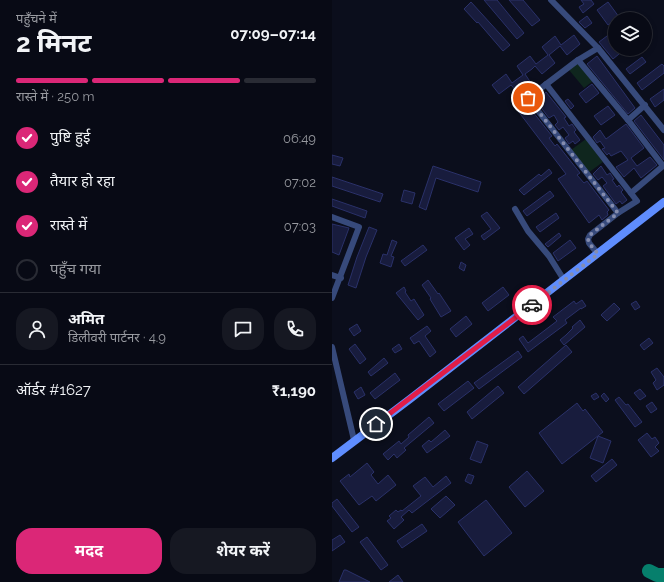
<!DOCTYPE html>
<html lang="hi">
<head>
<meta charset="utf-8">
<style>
	:root { --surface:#080a15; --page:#161822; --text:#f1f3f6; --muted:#989aa0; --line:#292b34; --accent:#db2777 }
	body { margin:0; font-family:Raleway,"Noto Sans Devanagari",sans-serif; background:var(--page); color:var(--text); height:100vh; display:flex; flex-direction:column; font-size:15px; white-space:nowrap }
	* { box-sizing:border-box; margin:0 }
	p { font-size:13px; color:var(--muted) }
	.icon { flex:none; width:22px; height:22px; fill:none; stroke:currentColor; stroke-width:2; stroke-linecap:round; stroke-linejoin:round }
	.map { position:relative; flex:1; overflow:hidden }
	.sheet { display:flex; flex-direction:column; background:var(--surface); width:332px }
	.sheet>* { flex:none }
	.tools { position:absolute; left:276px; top:12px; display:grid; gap:8px }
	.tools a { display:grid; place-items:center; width:44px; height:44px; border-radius:50%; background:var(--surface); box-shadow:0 2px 6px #0003,0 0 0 1px var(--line); font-size:20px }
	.pin { position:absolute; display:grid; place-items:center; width:34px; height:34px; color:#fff; margin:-17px; border:2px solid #fff; border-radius:50%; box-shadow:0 1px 4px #0007 }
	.courier { position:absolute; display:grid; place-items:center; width:40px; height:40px; margin:-20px; border:3px solid #e11d48; border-radius:50%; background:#fff; color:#222; box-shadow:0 1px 5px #0007 }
	.headline em { font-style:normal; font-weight:700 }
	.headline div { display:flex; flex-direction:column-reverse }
	.headline { display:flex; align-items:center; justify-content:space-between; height:68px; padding:0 16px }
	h1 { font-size:26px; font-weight:700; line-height:30px }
	.bar { display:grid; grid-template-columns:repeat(4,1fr); gap:6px 4px; align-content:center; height:48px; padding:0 16px }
	.bar i { height:5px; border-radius:3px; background:var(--line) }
	.bar .on { background:var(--accent) }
	.bar p { grid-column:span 4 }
	.line { display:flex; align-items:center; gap:10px; padding:0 16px; border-top:1px solid var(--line) }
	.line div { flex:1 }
	.round { display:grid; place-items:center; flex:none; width:42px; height:42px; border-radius:16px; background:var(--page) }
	ol { padding:0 16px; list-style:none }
	li { display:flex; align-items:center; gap:12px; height:44px }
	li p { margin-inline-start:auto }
	li .icon { padding:4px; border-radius:50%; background:var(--accent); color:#fff; stroke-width:4 }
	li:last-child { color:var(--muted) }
	li i { width:22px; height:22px; border:2px solid var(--line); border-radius:50% }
	.primary-button { display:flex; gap:8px; margin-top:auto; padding:8px 16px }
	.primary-button a { flex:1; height:46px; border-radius:16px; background:var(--accent); color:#fff; font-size:16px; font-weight:700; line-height:46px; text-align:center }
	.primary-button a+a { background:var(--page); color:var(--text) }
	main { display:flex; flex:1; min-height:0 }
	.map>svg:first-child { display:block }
	.green { fill:#0f261e }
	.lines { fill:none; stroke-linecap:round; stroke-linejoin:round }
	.taxiway { stroke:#067f6c; stroke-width:14 }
	.building { fill:#181c3d; stroke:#2a3169 }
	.street { stroke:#374a7b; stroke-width:6 }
	.secondary { stroke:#5f8dfe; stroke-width:8 }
	.done { stroke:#858daf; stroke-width:4; stroke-dasharray:0 7.2 }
	.route { stroke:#e11d48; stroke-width:5 }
</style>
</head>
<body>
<main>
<section class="sheet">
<div class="headline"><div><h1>2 मिनट</h1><p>पहुँचने में</p></div><em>07:09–07:14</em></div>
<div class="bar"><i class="on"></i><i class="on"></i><i class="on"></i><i></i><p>रास्ते में · 250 m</p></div>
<ol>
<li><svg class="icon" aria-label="check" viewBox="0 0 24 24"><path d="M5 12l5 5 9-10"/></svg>पुष्टि हुई<p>06:49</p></li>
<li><svg class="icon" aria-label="check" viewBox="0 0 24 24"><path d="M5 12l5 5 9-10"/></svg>तैयार हो रहा<p>07:02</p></li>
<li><svg class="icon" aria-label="check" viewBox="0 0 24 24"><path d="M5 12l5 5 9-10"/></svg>रास्ते में<p>07:03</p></li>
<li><i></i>पहुँच गया</li>
</ol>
<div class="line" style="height:72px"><a class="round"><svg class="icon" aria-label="person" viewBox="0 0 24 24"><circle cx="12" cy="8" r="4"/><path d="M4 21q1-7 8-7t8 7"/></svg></a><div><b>अमित</b><p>डिलीवरी पार्टनर · 4.9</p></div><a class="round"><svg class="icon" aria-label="chat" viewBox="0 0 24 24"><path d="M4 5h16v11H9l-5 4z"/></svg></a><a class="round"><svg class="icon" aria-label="phone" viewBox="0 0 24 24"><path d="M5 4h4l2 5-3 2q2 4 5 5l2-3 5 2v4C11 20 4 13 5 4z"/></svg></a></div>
<div class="line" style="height:52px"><div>ऑर्डर #1627</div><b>₹1,190</b></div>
<div class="primary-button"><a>मदद</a><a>शेयर करें</a></div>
</section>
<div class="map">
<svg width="332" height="582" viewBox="0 0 332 582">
	<rect width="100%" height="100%" fill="#0b0e1c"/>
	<g class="green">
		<path d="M246,63L261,81L252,88L237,70Z"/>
		<path d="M254,139L271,162L256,173L239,150Z"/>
	</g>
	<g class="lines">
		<path class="taxiway" d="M317,571L325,575H332"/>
	</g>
	<g class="building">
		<path d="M152,0H165L192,33L185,39Z"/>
		<path d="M177,0H191L208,20L200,26Z"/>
		<path d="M249,0H259L262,4L251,13L247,7L252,4Z"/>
		<path d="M139,2L178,45L171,51L146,22L145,23L132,9Z"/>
		<path d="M276,2L287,17L276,25L265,10Z"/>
		<path d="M255,16L260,23L253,28L247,22Z"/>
		<path d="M283,30V49H293L281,59L267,42Z"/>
		<path d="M242,35L248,44L235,55L228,46L217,55L223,63L210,74L203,66L200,69L193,74L199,83L186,93L179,85L167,94L160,85L174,74L180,83L184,80L191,75L185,66L198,56L204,64L216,55L210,47L223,36L229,45Z"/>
		<path d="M265,56L303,108L296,114L255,64Z"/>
		<path d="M310,57L314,62L298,74L294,69Z"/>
		<path d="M330,64L332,66V73L310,90L305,83Z"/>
		<path d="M260,84L267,93L254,103L247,94Z"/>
		<path d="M332,89V100L323,107L318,99Z"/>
		<path d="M214,92L234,117L232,118L237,126L240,124L244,130L242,132L248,140L243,144L241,141L237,144L233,138L237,135L231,127L227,130L223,125L226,122L222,115L217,118L204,101Z"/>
		<path d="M236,99L242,106L239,109L233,101Z"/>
		<path d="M276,106L283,115L269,125L262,116Z"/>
		<path d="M191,107L193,110L197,107L220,136L217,138L223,146L225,144L248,173L245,175L252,183L255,181L277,210L275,212L276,215L270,220L267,215L257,223L226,179L234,174L186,111Z"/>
		<path d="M309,115L332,145V160L302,121Z"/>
		<path d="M294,124L312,148L299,158L305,166L318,157L325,165L309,178L302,168L292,177L284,167L296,160L289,151L279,156L277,153L275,155L270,149L273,148L268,141L265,143L261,137L268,130L274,139Z"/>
		<path d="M0,155L11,158L8,166L0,164Z"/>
		<path d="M101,166L149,182L146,192L104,178L94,210L87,207Z"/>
		<path d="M269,166L275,175L278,173L282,179L280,180L285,187L287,185L291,190L289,192L295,200L290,204L288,201L284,204L271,186L275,183L270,177L266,180L261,174Z"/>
		<path d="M217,169L220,173L192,195L187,190L207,174L209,176Z"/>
		<path d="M0,177L51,194L48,202L0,186Z"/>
		<path d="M72,190L83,193L80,204L69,201Z"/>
		<path d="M218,191L222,196L195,216L191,211Z"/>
		<path d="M0,199L35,211L33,218L0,206Z"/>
		<path d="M155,212L168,228L152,240L149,236L159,229L149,216Z"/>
		<path d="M224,213L227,218L208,232L204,227Z"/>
		<path d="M0,224L17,228L7,255L0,252Z"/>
		<path d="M37,227L45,230L34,257L24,288L16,285L25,257Z"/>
		<path d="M137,228L141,234L133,239L138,245L132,250L123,238Z"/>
		<path d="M227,233L229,236L216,247L213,244Z"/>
		<path d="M60,240L65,242L59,256L62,257L59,267L48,263L51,254L55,255Z"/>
		<path d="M238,240L244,248L226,261L221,253Z"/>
		<path d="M91,245L95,250L73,266L69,261Z"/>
		<path d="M129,262L134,265L132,271L127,268Z"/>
		<path d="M96,280L106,294L107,293L119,311L109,317L98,299L99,298L90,285Z"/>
		<path d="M72,287L74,291L73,292L79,301L82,299L92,315L86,320L64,293Z"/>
		<path d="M171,287L177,295L156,311L150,303Z"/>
		<path d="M250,300L254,306L249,309V308L233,320L235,323L196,352L187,339L191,336L196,343L225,321L221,317L242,301L244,304Z"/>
		<path d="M304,301L308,307L303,310L299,304Z"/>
		<path d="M282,303L288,309L275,321L269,315Z"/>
		<path d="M134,316L140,324L124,337L118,329Z"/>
		<path d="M248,320L253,327L232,345L228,340L234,335L241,328L240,327Z"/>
		<path d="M25,324L29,331L22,336L17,329Z"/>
		<path d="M95,326L99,331L93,336L104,352L98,357L87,341L82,344L78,338Z"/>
		<path d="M317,338L321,343L312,350L308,345Z"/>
		<path d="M23,344L34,359L28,364L17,349Z"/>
		<path d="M67,344L70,349L63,353L60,349Z"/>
		<path d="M234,345L240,352L192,394L186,387Z"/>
		<path d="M186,351L190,357L147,389L142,383Z"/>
		<path d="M52,358L56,363L39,376L36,372Z"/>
		<path d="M325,368L332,377V385L325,390L321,383L324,380L319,372Z"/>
		<path d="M63,373L68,380L43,399L38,393Z"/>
		<path d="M136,381L142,388L112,411L106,404Z"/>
		<path d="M166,386L172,393L140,419L135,412Z"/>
		<path d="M29,387L33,395L26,399L22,392Z"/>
		<path d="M308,389L314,396L308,400L302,393Z"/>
		<path d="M264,393L267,397L262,400L259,396Z"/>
		<path d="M272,393L277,399L274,402L269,396Z"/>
		<path d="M287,397L294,405L296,404L310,422L303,427L283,400Z"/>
		<path d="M320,402L325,409L319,413L314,406Z"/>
		<path d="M245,403L251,411L253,409L271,432L230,464L207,433Z"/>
		<path d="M97,417L102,423L72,448L74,450L65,458L62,454L56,460L51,454L67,441L69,444L77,437L76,435Z"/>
		<path d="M113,430L118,436L95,453L90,446L97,440L99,442Z"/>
		<path d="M315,433L320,439L323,437L327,443L323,447L327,451L319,457L306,440Z"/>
		<path d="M266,436L279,441L271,463L258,458Z"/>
		<path d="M145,441L156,445L149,463L138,459Z"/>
		<path d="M280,459L285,465L264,482L259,476Z"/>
		<path d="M35,463L42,472L39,475L46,484L56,475L64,485L44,501L40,496L27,505L8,481L17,474L18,477Z"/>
		<path d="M195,471L212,491L193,507L177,487Z"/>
		<path d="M136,474L142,476L139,484L133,481Z"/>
		<path d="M114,476L119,483L80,513L77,510L69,517L72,520L62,529L55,521L59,518L57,516L64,510L66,512L69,510L70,511L89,496L81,486L93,477L101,487Z"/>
		<path d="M114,496L123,505L108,518L99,509Z"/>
		<path d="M5,499L27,527L20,532L0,506V503Z"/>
		<path d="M154,500L180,533L152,556L126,522Z"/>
		<path d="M90,524L95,531L70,548L65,541Z"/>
		<path d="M8,535L13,542L0,551V540Z"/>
		<path d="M35,537L56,565L49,570L28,542Z"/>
		<path d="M12,570H14L38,582H7Z"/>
		<path d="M66,575L71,582H57Z"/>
	</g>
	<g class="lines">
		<g class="street">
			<path d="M219,0L266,48L332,130"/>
			<path d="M266,48L246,60L196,98L286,213"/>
			<path d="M246,60L296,120L331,166L299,193"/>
			<path d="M214,84L305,201L286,213L258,235L256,239L257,243L266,254"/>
			<path d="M296,120L313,105"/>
			<path d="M183,209L196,231L217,256L232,280"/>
			<path d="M0,217L27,227L0,298"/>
			<path d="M0,275L9,278"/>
			<path d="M0,347L22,440"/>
		</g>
		<path class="secondary" d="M0,458L78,399L332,202"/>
	</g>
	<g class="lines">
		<path class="done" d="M196,98L286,213L258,235L256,239L257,243L266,254L200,305"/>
		<path class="route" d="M44,424L200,305"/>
	</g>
</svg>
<div class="tools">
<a><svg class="icon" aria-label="layers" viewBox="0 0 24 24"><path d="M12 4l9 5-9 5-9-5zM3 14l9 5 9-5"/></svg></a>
</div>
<div class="pin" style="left:196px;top:98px;background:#ea580c"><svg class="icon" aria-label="bag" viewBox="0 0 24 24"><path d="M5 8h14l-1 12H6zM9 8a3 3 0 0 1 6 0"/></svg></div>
<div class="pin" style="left:44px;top:424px;background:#1f2937"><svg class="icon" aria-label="home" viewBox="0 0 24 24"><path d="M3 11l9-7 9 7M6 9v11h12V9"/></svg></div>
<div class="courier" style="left:200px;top:305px"><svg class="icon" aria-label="car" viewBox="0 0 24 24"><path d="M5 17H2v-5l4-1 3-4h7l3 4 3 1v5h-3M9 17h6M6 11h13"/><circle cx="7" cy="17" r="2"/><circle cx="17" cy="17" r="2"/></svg></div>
</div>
</main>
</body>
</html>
